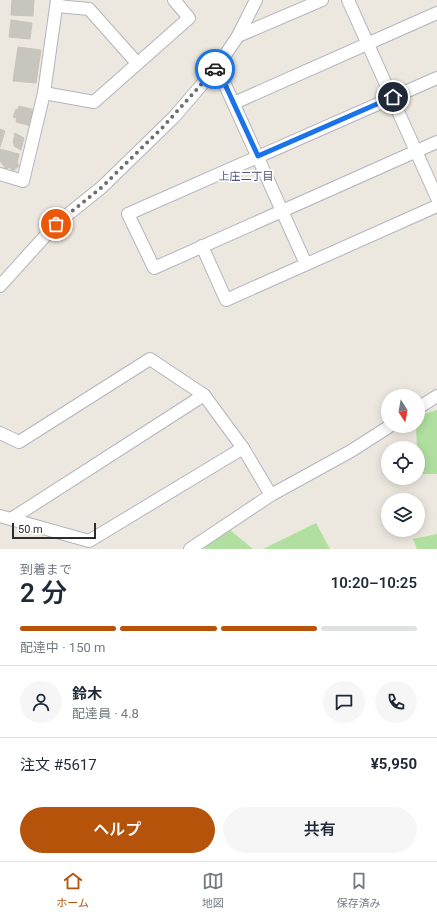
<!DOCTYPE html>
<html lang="ja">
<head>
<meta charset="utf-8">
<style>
	:root { --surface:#fff; --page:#f6f6f7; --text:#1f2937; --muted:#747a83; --line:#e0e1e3; --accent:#b45309 }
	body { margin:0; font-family:Roboto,"Noto Sans JP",sans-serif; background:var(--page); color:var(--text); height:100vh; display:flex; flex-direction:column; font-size:15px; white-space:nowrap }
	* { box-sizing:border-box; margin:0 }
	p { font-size:13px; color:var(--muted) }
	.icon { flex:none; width:22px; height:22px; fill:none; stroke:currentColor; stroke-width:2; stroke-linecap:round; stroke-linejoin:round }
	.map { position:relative; height:549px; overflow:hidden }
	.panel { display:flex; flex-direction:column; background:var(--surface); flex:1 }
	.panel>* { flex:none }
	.needle { width:26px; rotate:169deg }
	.buttons { position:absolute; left:381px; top:389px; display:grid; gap:8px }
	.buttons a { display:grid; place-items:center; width:44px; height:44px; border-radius:50%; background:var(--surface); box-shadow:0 2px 10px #0003; font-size:20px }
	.scale { position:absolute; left:12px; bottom:10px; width:84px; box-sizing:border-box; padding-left:4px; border:2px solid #2c2c2c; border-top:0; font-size:11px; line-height:14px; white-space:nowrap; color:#2c2c2c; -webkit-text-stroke:3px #fff; paint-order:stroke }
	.pin { position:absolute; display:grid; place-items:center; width:34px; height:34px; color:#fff; margin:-17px; border:2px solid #fff; border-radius:50%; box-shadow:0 1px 4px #0007 }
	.courier { position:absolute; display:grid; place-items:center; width:40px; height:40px; margin:-20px; border:3px solid #1a73e8; border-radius:50%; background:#fff; color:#222; box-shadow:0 1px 5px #0007 }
	.summary em { font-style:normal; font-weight:600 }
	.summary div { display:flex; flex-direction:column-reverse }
	.summary { display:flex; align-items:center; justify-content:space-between; height:68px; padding:0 20px }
	h1 { font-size:26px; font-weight:600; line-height:30px }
	.bar { display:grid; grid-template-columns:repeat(4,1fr); gap:6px 4px; align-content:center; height:48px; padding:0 20px }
	.bar i { height:5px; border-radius:3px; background:var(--line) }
	.bar .selected { background:var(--accent) }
	.bar p { grid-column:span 4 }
	.line { display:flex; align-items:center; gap:10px; padding:0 20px; border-top:1px solid var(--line) }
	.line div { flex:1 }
	.round { display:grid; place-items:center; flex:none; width:42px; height:42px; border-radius:21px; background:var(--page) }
	.cta { display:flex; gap:8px; margin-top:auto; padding:8px 20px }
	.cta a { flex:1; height:46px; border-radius:24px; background:var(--accent); color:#fff; font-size:16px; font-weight:600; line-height:46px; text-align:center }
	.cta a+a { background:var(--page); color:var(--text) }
	.menu { display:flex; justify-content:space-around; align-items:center; height:56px; border-top:1px solid var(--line); background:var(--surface); font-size:11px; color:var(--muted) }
	.menu a { display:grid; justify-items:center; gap:2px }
	.menu .selected { color:var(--accent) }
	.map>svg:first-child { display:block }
	.green { fill:#b0dfa0 }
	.building { fill:#c8c5bf; stroke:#c8c4b9 }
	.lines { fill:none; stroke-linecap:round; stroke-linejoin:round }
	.street-casing { stroke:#b3b4be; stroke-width:14 }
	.street { stroke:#fff; stroke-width:12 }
	.done { stroke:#706e6b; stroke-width:4; stroke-dasharray:0 7.2 }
	.route { stroke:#1a73e8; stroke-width:5 }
	.labels { text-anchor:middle; stroke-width:3.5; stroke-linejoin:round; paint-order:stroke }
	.neighbourhood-label { font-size:11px; fill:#4f537a; stroke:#fff }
</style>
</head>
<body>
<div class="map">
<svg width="437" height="549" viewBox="0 0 437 549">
	<rect width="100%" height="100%" fill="#ede8df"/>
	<g class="green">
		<path d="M437,410V474H418L416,426H418V416Z"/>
		<path d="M316,523L330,549H263Z"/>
		<path d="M230,530L253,549H203Z"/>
		<path d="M437,534V549H417L413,539Z"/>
	</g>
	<g class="building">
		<path d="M12,0H34L33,16L11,15Z"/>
		<path d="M11,20L32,23L30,39L9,37Z"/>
		<path d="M18,47L41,50L36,83L13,81Z"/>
		<path d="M19,106L35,110L31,126L16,122L17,118L13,117L16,109L18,110Z"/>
		<path d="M0,129L5,131L0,147Z"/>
		<path d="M15,133L24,138L21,150L14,146V143H13Z"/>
		<path d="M0,149L19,154L17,163L19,166L13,171L9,167L6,169L0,161Z"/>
	</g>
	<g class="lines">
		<g class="street-casing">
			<g id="street">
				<path d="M348,0L437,198"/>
				<path d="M57,6L89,9L137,63"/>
				<path d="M238,36L322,0"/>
				<path d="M217,67L306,264"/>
				<path d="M437,78L128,214L154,268L437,142"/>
				<path d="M44,93L94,102L189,18L174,0"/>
				<path d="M234,103L437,13"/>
				<path d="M0,174L23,181L44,93L57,0"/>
				<path d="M202,246L226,300L437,206"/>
				<path d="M0,286L56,224L102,187L174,117L217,67L238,36L256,0"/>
				<path d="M418,408L437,396"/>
				<path d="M0,433L19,442L150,359L204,395L243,448L271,495"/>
				<path d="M0,516L89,541L243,448"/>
				<path d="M11,519L204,395"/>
				<path d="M190,549L271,495L351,451L390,426"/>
			</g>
		</g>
		<use href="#street" class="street"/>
	</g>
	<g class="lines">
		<path class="done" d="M56,224L102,187L163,127L215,69"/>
		<path class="route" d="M215,69L217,67L258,156L393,97"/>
	</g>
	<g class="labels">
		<g class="neighbourhood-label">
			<text x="246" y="180">上庄二丁目</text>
		</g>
	</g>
</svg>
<div class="buttons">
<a><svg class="needle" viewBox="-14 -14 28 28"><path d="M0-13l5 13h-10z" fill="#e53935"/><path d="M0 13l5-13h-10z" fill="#747a83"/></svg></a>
<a><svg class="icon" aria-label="locate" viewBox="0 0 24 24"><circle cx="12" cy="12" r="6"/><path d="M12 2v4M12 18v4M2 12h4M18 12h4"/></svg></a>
<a><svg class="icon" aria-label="layers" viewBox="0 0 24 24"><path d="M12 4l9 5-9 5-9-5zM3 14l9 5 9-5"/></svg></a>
</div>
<div class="scale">50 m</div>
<div class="pin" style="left:56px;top:224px;background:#ea580c"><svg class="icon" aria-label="bag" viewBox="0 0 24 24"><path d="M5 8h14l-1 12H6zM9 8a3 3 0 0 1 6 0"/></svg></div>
<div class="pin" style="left:393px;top:97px;background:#1f2937"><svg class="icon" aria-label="home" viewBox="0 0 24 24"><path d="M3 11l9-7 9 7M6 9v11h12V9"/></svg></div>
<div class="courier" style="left:215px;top:69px"><svg class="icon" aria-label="car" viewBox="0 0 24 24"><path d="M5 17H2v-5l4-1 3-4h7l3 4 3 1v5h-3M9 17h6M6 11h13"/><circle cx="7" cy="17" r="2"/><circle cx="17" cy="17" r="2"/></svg></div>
</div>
<section class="panel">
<div class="summary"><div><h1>2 分</h1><p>到着まで</p></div><em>10:20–10:25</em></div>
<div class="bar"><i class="selected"></i><i class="selected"></i><i class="selected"></i><i></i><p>配達中 · 150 m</p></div>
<div class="line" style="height:72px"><a class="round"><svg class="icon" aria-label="person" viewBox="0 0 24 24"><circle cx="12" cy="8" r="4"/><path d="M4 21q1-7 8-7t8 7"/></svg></a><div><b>鈴木</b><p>配達員 · 4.8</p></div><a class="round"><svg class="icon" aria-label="chat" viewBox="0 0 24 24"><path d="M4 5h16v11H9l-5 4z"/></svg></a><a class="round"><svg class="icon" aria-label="phone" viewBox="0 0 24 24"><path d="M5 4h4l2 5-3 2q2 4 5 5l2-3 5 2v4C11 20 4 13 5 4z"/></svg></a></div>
<div class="line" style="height:52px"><div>注文 #5617</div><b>¥5,950</b></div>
<div class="cta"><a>ヘルプ</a><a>共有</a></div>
</section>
<nav class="menu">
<a class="selected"><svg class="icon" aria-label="home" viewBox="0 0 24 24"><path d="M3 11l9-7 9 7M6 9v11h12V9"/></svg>ホーム</a>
<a><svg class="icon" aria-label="map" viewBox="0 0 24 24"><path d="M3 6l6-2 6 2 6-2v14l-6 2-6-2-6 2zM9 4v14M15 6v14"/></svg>地図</a>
<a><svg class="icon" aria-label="saved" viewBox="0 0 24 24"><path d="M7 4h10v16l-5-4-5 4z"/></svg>保存済み</a>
</nav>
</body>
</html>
